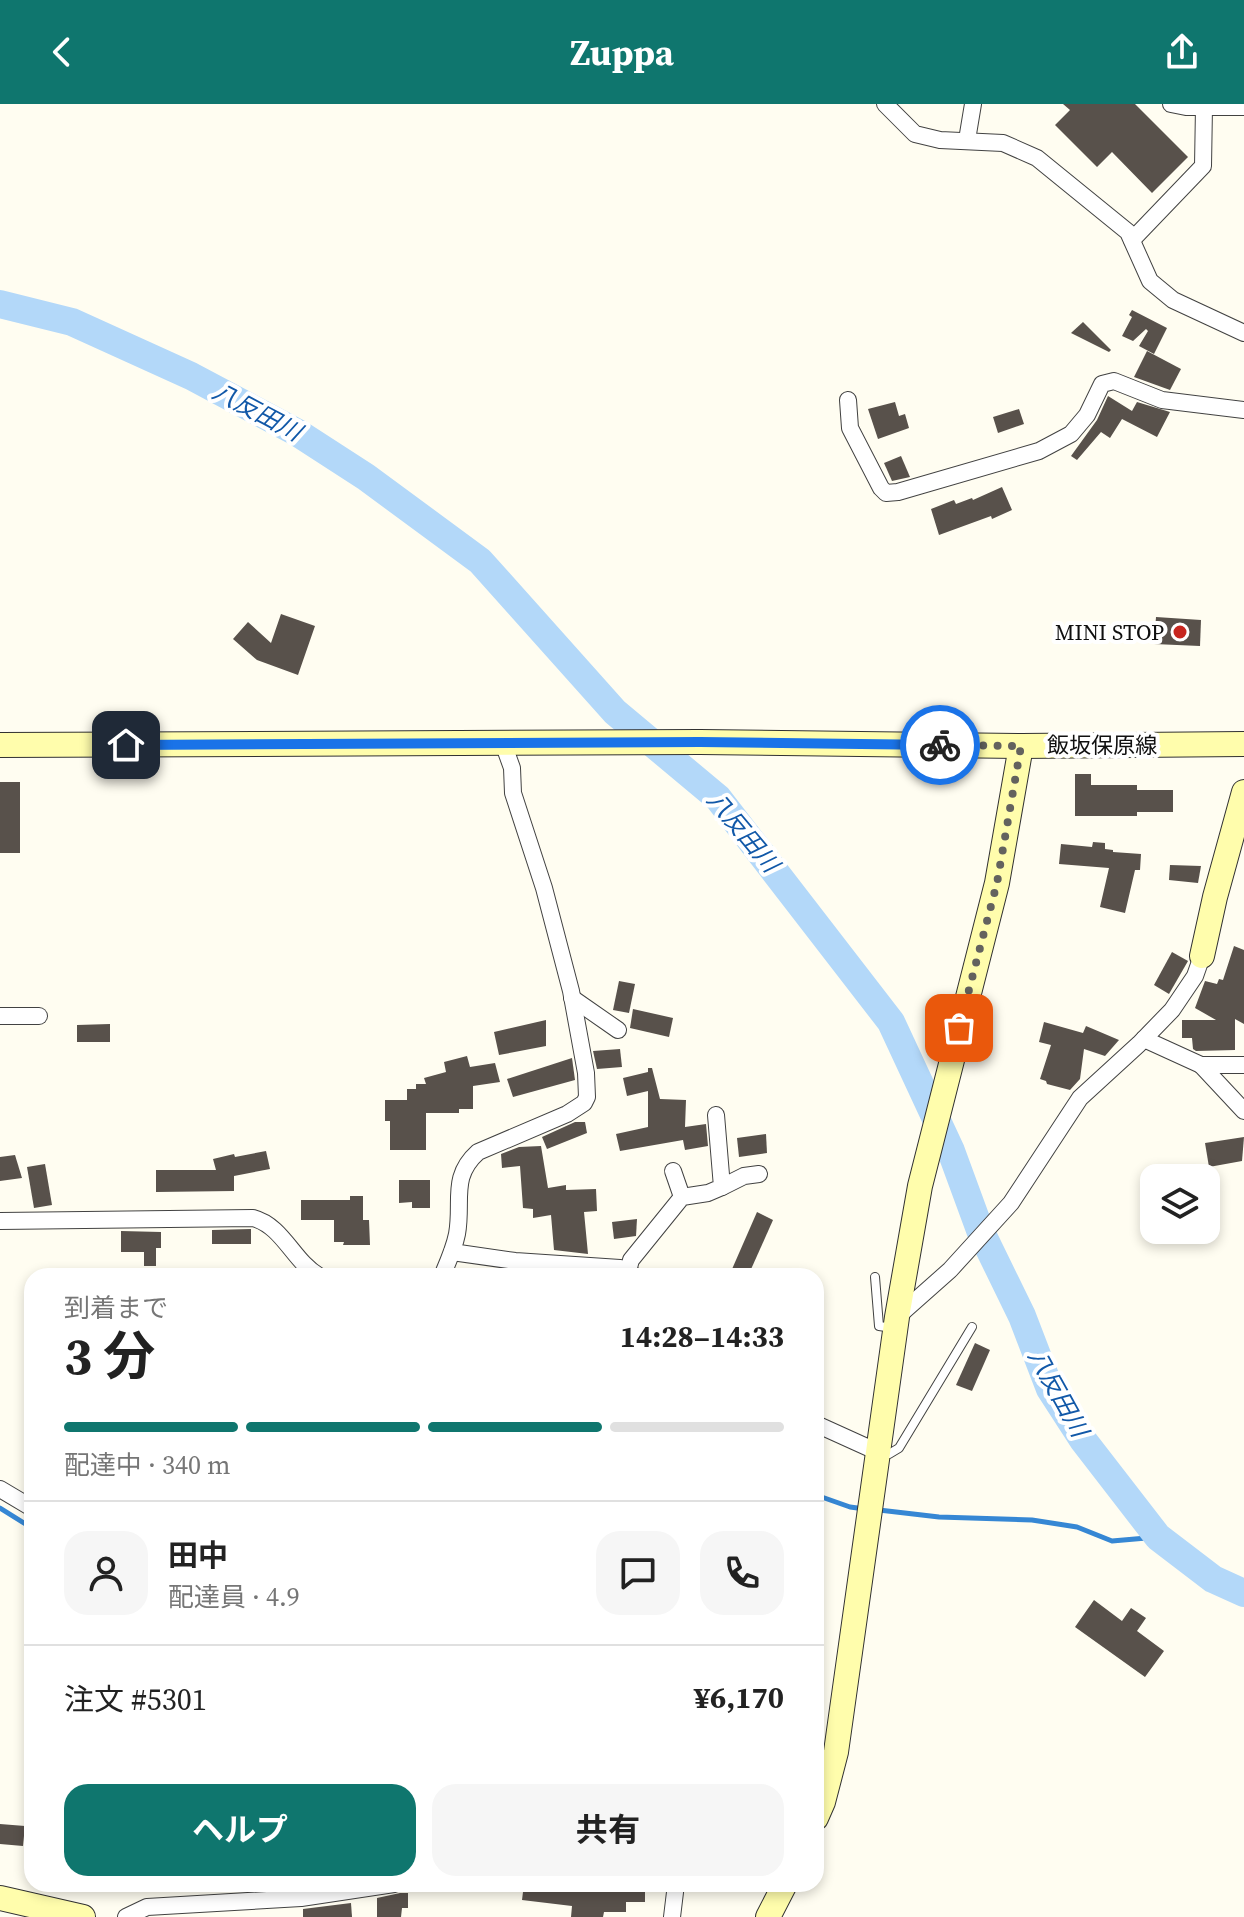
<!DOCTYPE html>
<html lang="ja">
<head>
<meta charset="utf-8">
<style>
	:root { --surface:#fff; --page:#f6f6f6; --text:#222; --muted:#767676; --line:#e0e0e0; --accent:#0f766e }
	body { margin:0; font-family:"Source Serif 4","Noto Sans JP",serif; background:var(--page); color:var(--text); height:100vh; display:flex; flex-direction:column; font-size:30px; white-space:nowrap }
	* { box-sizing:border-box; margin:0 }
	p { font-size:26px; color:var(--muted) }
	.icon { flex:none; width:44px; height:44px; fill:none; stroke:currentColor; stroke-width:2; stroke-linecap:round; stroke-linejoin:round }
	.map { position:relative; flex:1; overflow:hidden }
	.sheet { position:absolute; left:24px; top:1164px; width:800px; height:624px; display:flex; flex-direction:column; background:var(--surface); border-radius:24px; box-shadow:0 4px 12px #0003 }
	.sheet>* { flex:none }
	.controls { position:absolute; left:1140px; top:1060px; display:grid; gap:16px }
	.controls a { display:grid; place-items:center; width:80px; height:80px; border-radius:16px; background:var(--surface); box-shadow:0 4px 12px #0003; font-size:40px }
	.pin { position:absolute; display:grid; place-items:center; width:68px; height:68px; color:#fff; margin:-34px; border-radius:16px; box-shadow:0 4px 12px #0006 }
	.courier { position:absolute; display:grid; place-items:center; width:80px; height:80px; margin:-40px; border:6px solid #1a73e8; border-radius:50%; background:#fff; color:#222; box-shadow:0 2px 10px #0007 }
	.head em { font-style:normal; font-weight:700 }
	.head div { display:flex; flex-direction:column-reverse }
	.head { display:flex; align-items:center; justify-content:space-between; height:136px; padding:0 40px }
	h1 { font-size:52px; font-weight:700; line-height:60px }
	.bar { display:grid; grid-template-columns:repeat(4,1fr); gap:12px 8px; align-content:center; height:96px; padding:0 40px }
	.bar i { height:10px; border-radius:6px; background:var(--line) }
	.bar .selected { background:var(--accent) }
	.bar p { grid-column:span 4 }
	.line { display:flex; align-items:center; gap:20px; padding:0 40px; border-top:2px solid var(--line) }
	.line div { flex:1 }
	.round { display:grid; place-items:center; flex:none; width:84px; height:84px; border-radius:24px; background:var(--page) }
	.cta { display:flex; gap:16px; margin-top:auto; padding:16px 40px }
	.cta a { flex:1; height:92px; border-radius:24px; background:var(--accent); color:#fff; font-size:32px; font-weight:700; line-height:92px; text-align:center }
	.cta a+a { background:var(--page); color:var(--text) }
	header { display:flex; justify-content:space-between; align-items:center; height:104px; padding:0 40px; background:var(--accent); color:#fff; font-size:36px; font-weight:700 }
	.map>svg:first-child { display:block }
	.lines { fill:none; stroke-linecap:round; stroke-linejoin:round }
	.stream { stroke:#3687d4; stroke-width:5 }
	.river { stroke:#b3d8f9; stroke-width:28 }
	.building { fill:#58514b }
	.lane-casing { stroke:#424242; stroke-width:10 }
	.street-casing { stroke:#424242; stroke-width:18 }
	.secondary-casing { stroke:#313131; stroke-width:26 }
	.lane { stroke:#fff; stroke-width:8 }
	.street { stroke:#fff; stroke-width:16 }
	.secondary { stroke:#fffdac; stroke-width:24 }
	.done { stroke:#63625e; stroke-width:8; stroke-dasharray:0 14.4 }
	.route { stroke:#1a73e8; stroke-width:10 }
	.poi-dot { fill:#c7261f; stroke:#fff; stroke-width:3 }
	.labels { text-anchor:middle; stroke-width:8; stroke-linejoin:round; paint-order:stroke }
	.poi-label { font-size:22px; fill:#0f0f0f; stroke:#fff; text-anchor:end }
	.street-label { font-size:22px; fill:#0f0f0f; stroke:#fff }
	.water-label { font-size:24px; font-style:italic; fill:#1158a8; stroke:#fff }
</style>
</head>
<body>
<header><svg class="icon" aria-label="back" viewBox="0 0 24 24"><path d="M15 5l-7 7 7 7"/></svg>Zuppa<svg class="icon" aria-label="share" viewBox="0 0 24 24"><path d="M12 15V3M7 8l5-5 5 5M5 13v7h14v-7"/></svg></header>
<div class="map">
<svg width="1244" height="1813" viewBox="0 0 1244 1813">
	<rect width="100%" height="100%" fill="#fffdf1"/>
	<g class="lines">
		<g class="stream">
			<path d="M816,1391L850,1403L865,1405"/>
			<path d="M0,1404L32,1424"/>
			<path d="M879,1406L939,1413L1032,1416L1077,1423L1112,1437L1158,1433"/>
		</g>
		<path class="river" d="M0,200L72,218L191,272L298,329L366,373L480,457L615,608L718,694L891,918L951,1047L980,1126L1022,1212L1050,1285L1083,1336L1158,1433L1213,1475L1244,1489"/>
	</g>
	<g class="building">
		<path d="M1063,0H1135L1188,53L1152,89L1112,48L1097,63L1055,21L1070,6Z"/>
		<path d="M1132,206L1167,224L1154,250L1139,242L1148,227L1146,225L1133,237L1122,232L1132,213L1129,211Z"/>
		<path d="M1083,218L1111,246L1109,248L1071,229Z"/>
		<path d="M1147,247L1181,265L1170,286L1134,273Z"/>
		<path d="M1108,292L1132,307L1137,298L1170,308L1157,333L1122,315L1110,334L1101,328L1077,356L1071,352L1097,316Z"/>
		<path d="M895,298L899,312L905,310L909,324L878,335L868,305Z"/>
		<path d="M1019,305L1024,320L998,329L993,313Z"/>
		<path d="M901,352L910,373L892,377L884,359Z"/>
		<path d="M1002,383L1012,406L992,415L991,412L939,431L931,405L954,396L956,400L972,394L973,396Z"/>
		<path d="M281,510L315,522L298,571L257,556L233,535L248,518L271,539Z"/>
		<path d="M1156,513L1201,516L1200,542L1154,540Z"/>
		<path d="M1075,670H1091V681H1137V686H1173V708H1137V712H1075Z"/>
		<rect x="0" y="678" width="20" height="71"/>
		<path d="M1093,738L1105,739V745L1113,746V748L1141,750L1140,766H1135L1125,809L1100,803L1109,764L1059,760L1061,740L1092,743Z"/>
		<path d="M1170,761L1201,762L1198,779L1169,776Z"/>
		<path d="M1234,842L1244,846V920L1235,915V946L1196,947L1193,945L1192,934H1182V916H1216L1195,904L1205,877L1217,880L1219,875L1223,876Z"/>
		<path d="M1172,848L1188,857L1169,890L1154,881Z"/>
		<path d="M619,877L635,880L629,909L613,906Z"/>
		<path d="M633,905L673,914L669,933L630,924Z"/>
		<path d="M546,916V942L499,951L494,928Z"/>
		<path d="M1044,918L1083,929L1086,922L1119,936L1105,952L1084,945L1080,975L1070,986L1047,980L1046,977L1040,975L1051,941L1039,938Z"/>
		<path d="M110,920V938H77V921Z"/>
		<path d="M620,945L622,963L597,965L593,947Z"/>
		<path d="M467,952L470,963L495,959L500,978L473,982V1005H459V1009H426V1046H390V1017H385V996H407V985H416V980H426L424,974L446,968L444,958Z"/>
		<path d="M572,954L575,976L513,993L507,975Z"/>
		<path d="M648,964H652L660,995L686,996L685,1023L706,1020L708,1042L685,1046L683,1036L620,1047L616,1030L648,1023V987L627,992L623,974L648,968Z"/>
		<path d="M575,1018H585L587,1029L547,1045L542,1033Z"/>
		<path d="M766,1030L767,1049L739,1053L737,1034Z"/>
		<path d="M1244,1033L1242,1057L1209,1063L1205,1039Z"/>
		<path d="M541,1042L548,1084L566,1081V1086L596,1085L597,1107L584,1108L588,1150L554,1146L551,1111L533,1114V1105L523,1104L520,1062L502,1064L501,1050L519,1043Z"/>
		<path d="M266,1047L270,1065L234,1072V1087L156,1088V1066H216L213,1055L234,1050L235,1053Z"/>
		<path d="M15,1051L22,1074L0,1077V1053Z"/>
		<path d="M45,1060L52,1101L34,1104L27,1063Z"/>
		<path d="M399,1076H430V1104H412V1098L399,1099Z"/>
		<path d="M350,1092H363V1116H369L370,1141H343L344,1138H334V1116H301V1096H350Z"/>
		<path d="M757,1108L773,1116L748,1172H729Z"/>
		<path d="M637,1115L636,1132L614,1135L612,1118Z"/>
		<path d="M251,1125V1140H212V1126Z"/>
		<path d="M121,1127L161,1128V1144H156V1162H144V1148H121Z"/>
		<path d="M975,1239L990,1246L972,1287L956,1281Z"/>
		<path d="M1094,1496L1122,1517L1131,1504L1146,1514L1137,1527L1164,1547L1145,1573L1075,1523Z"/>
		<path d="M0,1720L25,1722L23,1742L0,1740Z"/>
		<path d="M524,1780L561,1782L562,1780H645V1798H626V1808H604L603,1813H571L572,1802L522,1796Z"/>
		<path d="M400,1789H408V1804H402L401,1813H377V1794Z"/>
		<path d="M351,1799L352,1813H303V1805Z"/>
	</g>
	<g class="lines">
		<g class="lane-casing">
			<g id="lane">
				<path d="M875,1173L879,1222L893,1224"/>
				<path d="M883,1350H889L899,1344L972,1223"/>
			</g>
		</g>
		<g class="street-casing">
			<g id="street">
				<path d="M885,0L915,30L940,36L1003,39L1037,54L1128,128L1150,177L1173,196L1244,229"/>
				<path d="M1171,0L1186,3H1244"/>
				<path d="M967,36L973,0"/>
				<path d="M1132,136L1203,62L1204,3"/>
				<path d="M848,296L850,324L881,384L886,389L898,388L1039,347L1071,330L1087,311L1102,280L1114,277L1162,296L1244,306"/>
				<path d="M572,894L618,926"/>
				<path d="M0,912H39"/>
				<path d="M1144,935L1201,961H1244"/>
				<path d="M1201,961L1244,1007"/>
				<path d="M673,1067L682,1093"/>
				<path d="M722,1083L744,1072L759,1070"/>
				<path d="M0,1117L253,1114C283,1122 293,1157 319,1172"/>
				<path d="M452,1148L515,1157L620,1164L635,1172"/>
				<path d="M628,1167L631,1156L682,1093L708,1089L722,1083L716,1011"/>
				<path d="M442,1172C448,1158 454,1145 457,1130C463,1097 450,1073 478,1048L567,1010L584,999L587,993L586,969L571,887L544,784L513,689L512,664L503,639"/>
				<path d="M897,1213L950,1166L1011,1099L1080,994L1139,940L1172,906L1195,872L1202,852"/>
				<path d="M816,1320L880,1349"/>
				<path d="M0,1385L32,1404"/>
				<path d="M126,1813L147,1803L301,1794L394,1780"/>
				<path d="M672,1813L676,1780"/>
			</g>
		</g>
		<g class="secondary-casing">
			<g id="secondary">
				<path d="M0,641L700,638L1021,642L1244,640"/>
				<path d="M1202,852L1215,793L1244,688"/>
				<path d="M816,1714L823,1698L836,1648L897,1213L920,1082L997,779L1021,642"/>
				<path d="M0,1794L83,1813"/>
				<path d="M768,1813L785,1780"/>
			</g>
		</g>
		<use href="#lane" class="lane"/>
		<use href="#street" class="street"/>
		<use href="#secondary" class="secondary"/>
	</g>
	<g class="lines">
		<path class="done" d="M940,641L1021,642L997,779L959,924"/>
		<path class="route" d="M126,641L700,638L940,641"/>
	</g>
	<circle class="poi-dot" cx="1180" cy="528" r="8"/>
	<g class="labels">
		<g class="poi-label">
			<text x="1164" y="536">MINI STOP</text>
		</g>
		<g class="street-label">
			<text x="1102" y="649">飯坂保原線</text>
		</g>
		<g class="water-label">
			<text transform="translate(257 308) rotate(28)" y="8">八反田川</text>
			<text transform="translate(743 728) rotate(50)" y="8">八反田川</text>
			<text transform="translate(1058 1289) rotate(61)" y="8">八反田川</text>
		</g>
	</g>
</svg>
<div class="controls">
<a><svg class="icon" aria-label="layers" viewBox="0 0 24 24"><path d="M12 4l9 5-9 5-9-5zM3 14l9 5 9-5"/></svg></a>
</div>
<div class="pin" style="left:959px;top:924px;background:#ea580c"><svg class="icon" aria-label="bag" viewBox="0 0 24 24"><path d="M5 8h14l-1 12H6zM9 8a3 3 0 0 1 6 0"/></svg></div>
<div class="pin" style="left:126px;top:641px;background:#1f2937"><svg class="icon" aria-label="home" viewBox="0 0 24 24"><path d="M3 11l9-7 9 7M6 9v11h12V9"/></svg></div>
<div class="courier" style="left:940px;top:641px"><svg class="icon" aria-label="bike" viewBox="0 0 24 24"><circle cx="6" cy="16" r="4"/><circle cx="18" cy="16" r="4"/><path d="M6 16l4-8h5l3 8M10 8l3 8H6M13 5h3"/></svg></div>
<section class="sheet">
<div class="head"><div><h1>3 分</h1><p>到着まで</p></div><em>14:28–14:33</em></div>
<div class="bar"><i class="selected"></i><i class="selected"></i><i class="selected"></i><i></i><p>配達中 · 340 m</p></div>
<div class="line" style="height:144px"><a class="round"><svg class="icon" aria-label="person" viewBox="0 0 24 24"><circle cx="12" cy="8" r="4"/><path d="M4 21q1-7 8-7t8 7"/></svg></a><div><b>田中</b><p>配達員 · 4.9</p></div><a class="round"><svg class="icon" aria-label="chat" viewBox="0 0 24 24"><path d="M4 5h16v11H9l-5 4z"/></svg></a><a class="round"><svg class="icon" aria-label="phone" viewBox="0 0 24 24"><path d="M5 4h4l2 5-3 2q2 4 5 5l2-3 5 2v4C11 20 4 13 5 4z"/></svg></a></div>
<div class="line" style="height:104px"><div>注文 #5301</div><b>¥6,170</b></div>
<div class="cta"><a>ヘルプ</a><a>共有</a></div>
</section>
</div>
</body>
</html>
